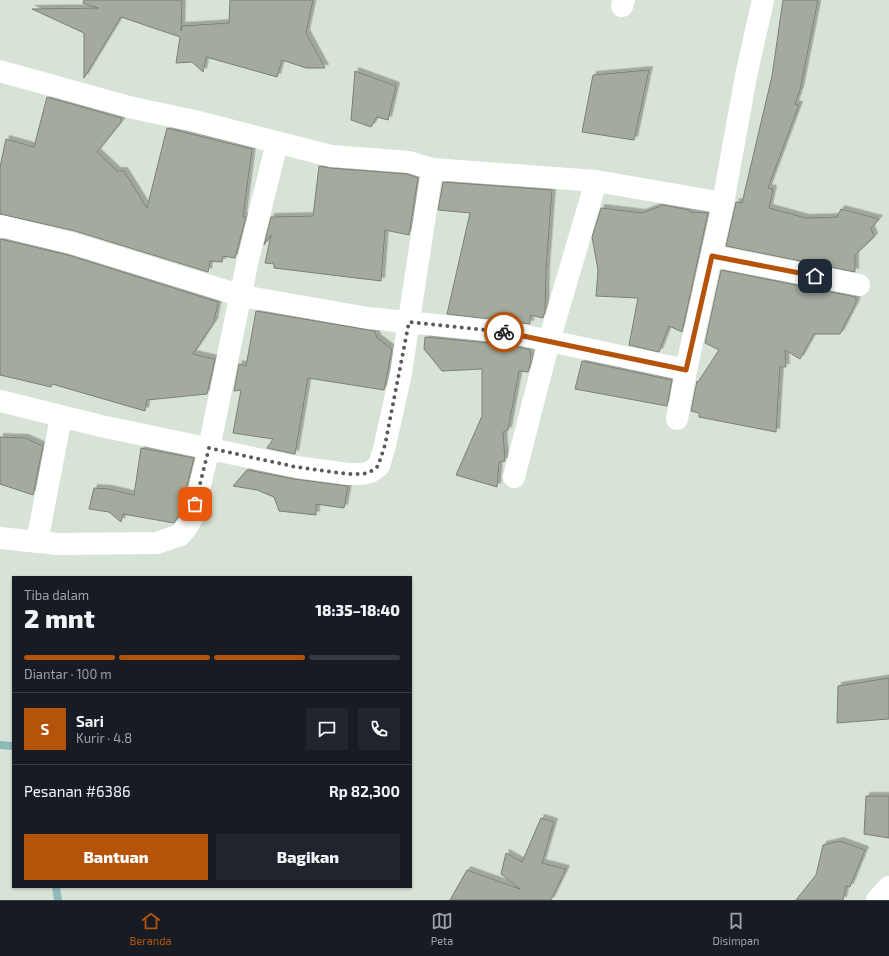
<!DOCTYPE html>
<html lang="id">
<head>
<meta charset="utf-8">
<style>
	:root { --surface:#171b24; --page:#20242c; --text:#f1f3f6; --muted:#9ea1a6; --line:#363941; --accent:#b45309 }
	body { margin:0; font-family:"Exo 2",sans-serif; background:var(--page); color:var(--text); height:100vh; display:flex; flex-direction:column; font-size:15px; white-space:nowrap }
	* { box-sizing:border-box; margin:0 }
	p { font-size:13px; color:var(--muted) }
	.icon { flex:none; width:22px; height:22px; fill:none; stroke:currentColor; stroke-width:2; stroke-linecap:round; stroke-linejoin:round }
	.map { position:relative; flex:1; overflow:hidden }
	.drawer { position:absolute; left:12px; top:576px; width:400px; height:312px; display:flex; flex-direction:column; background:var(--surface); border-radius:0px; box-shadow:0 1px 3px #0004 }
	.drawer>* { flex:none }
	.pin { position:absolute; display:grid; place-items:center; width:34px; height:34px; color:#fff; margin:-17px; border-radius:8px; box-shadow:0 2px 6px #0006 }
	.courier { position:absolute; display:grid; place-items:center; width:40px; height:40px; margin:-20px; border:3px solid #b45309; border-radius:50%; background:#fff; color:#222; box-shadow:0 1px 5px #0007 }
	.headline em { font-style:normal; font-weight:800 }
	.headline div { display:flex; flex-direction:column-reverse }
	.headline { display:flex; align-items:center; justify-content:space-between; height:68px; padding:0 12px }
	h1 { font-size:26px; font-weight:800; line-height:30px }
	.bar { display:grid; grid-template-columns:repeat(4,1fr); gap:6px 4px; align-content:center; height:48px; padding:0 12px }
	.bar i { height:5px; border-radius:3px; background:var(--line) }
	.bar .current { background:var(--accent) }
	.bar p { grid-column:span 4 }
	.line { display:flex; align-items:center; gap:10px; padding:0 12px; border-top:1px solid var(--line) }
	.line div { flex:1 }
	.round { display:grid; place-items:center; flex:none; width:42px; height:42px; border-radius:0px; background:var(--page) }
	.primary-button { display:flex; gap:8px; margin-top:auto; padding:8px 12px }
	.primary-button a { flex:1; height:46px; border-radius:0px; background:var(--accent); color:#fff; font-size:16px; font-weight:800; line-height:46px; text-align:center }
	.primary-button a+a { background:var(--page); color:var(--text) }
	.dock { display:flex; justify-content:space-around; align-items:center; height:56px; border-top:1px solid var(--line); background:var(--surface); font-size:11px; color:var(--muted) }
	.dock a { display:grid; justify-items:center; gap:2px }
	.dock .current { color:var(--accent) }
	.map>svg:first-child { display:block }
	.lines { fill:none; stroke-linecap:round; stroke-linejoin:round }
	.stream { stroke:#8fbab5; stroke-width:8 }
	.building { fill:#a4aa9d; stroke:#7b8074; filter:url(#shadow) }
	.minor { stroke:#fff; stroke-width:22 }
	.done { stroke:#575d57; stroke-width:4; stroke-dasharray:0 7.2 }
	.route { stroke:#b45309; stroke-width:5 }
</style>
</head>
<body>
<div class="map">
<svg width="889" height="900" viewBox="0 0 889 900">
	<defs>
		<filter id="shadow"><feDropShadow dx="3.5" dy="-3.5" stdDeviation="0" flood-color="#0004"/></filter>
	</defs>
	<rect width="100%" height="100%" fill="#d8e3d8"/>
	<g class="lines">
		<g class="stream">
			<path d="M0,745L13,746"/>
			<path d="M56,887L58,900"/>
		</g>
	</g>
	<g class="building">
		<path d="M84,0H182L181,31L182,26L229,23L230,0H313L306,33L325,68H306L282,60L277,77L206,57L203,72L192,62L176,63L180,37L121,17L84,78V33L32,9L98,8L83,3Z"/>
		<path d="M783,0H818L800,90L795,104L799,105L768,188L773,189L769,208L806,218L837,217L841,209L879,219L871,228L874,237L855,255V272L726,246L736,202L742,203L772,76Z"/>
		<path d="M649,70L634,140L582,132L593,75Z"/>
		<path d="M355,71L396,86L388,120L377,117L371,127L351,120Z"/>
		<path d="M47,97L121,118V122L97,152L117,171H124L147,208L167,128L252,149L243,217H246L235,258L223,256L222,262L210,261L208,272L75,231L0,214V167L6,139L34,147Z"/>
		<path d="M319,166L330,168L407,174L418,178L409,235L385,230L381,281L274,268V264L265,263L271,235L264,245L271,217L313,216Z"/>
		<path d="M443,182L552,190L546,269L545,311L543,318L530,315V324L447,314L470,213L438,210Z"/>
		<path d="M663,205L689,210L690,212L708,213L682,332L669,326L659,352L629,345L638,298L596,296L598,270L592,237L601,208L642,213Z"/>
		<path d="M0,239L68,255L218,302L214,322L193,354L215,359L207,394L147,400L145,411L52,384L51,387L0,375Z"/>
		<path d="M721,270L856,297V303L840,334H814L800,359L785,350L786,367H780L776,432L699,417V413L691,411L697,381L698,382L719,350L705,343Z"/>
		<path d="M256,311L375,331L377,338L392,349L384,390L308,378L295,454L267,448L273,439L233,433L241,390L234,391L239,364L246,366Z"/>
		<path d="M425,337L510,345L530,350L531,362L528,372L519,371L508,430L503,432L505,461L499,462L497,487L456,475L482,416V369L442,371L424,349Z"/>
		<path d="M582,361L672,380L667,406L575,389Z"/>
		<path d="M0,437L25,438L43,446L33,495L0,484Z"/>
		<path d="M141,448L194,458L180,513L174,523L123,514L121,522L109,512L89,509L94,488L109,489L134,495Z"/>
		<path d="M247,470L294,479L348,486L344,508L316,504V515L279,511L274,497L257,490L233,486Z"/>
		<path d="M889,678V719L837,723L838,686Z"/>
		<path d="M866,796H889V838L864,834Z"/>
		<path d="M541,818L554,822L542,863L566,869L551,900H450L467,870L520,889L501,874L506,853L522,862Z"/>
		<path d="M840,841L865,850L850,887L846,886L843,900H796L816,875L823,845Z"/>
	</g>
	<g class="lines">
		<g class="minor">
			<path d="M622,6L624,0"/>
			<path d="M0,71L129,107L194,121L331,156L409,162L432,169L596,181L723,203"/>
			<path d="M0,226L71,243L242,296L368,318L512,333L686,370L723,203L746,76L763,0"/>
			<path d="M712,256L859,285"/>
			<path d="M0,401L101,426L296,467L348,474H363L370,472L379,466L385,445L401,373L432,169"/>
			<path d="M677,419L686,370"/>
			<path d="M514,477L549,341L596,181"/>
			<path d="M0,538L58,544L157,543L180,535L186,528L192,518L209,448L248,259L277,143"/>
			<path d="M37,542L61,417"/>
			<path d="M877,900L889,887"/>
		</g>
	</g>
	<g class="lines">
		<path class="done" d="M195,504L209,448L296,467L348,474H363L370,472L378,466L385,445L409,322L504,332"/>
		<path class="route" d="M504,332L686,370L712,256L815,276"/>
	</g>
</svg>
<div class="pin" style="left:195px;top:504px;background:#ea580c"><svg class="icon" aria-label="bag" viewBox="0 0 24 24"><path d="M5 8h14l-1 12H6zM9 8a3 3 0 0 1 6 0"/></svg></div>
<div class="pin" style="left:815px;top:276px;background:#1f2937"><svg class="icon" aria-label="home" viewBox="0 0 24 24"><path d="M3 11l9-7 9 7M6 9v11h12V9"/></svg></div>
<div class="courier" style="left:504px;top:332px"><svg class="icon" aria-label="bike" viewBox="0 0 24 24"><circle cx="6" cy="16" r="4"/><circle cx="18" cy="16" r="4"/><path d="M6 16l4-8h5l3 8M10 8l3 8H6M13 5h3"/></svg></div>
<section class="drawer">
<div class="headline"><div><h1>2 mnt</h1><p>Tiba dalam</p></div><em>18:35–18:40</em></div>
<div class="bar"><i class="current"></i><i class="current"></i><i class="current"></i><i></i><p>Diantar · 100 m</p></div>
<div class="line" style="height:72px"><b class="round" style="background:var(--accent);color:#fff">S</b><div><b>Sari</b><p>Kurir · 4.8</p></div><a class="round"><svg class="icon" aria-label="chat" viewBox="0 0 24 24"><path d="M4 5h16v11H9l-5 4z"/></svg></a><a class="round"><svg class="icon" aria-label="phone" viewBox="0 0 24 24"><path d="M5 4h4l2 5-3 2q2 4 5 5l2-3 5 2v4C11 20 4 13 5 4z"/></svg></a></div>
<div class="line" style="height:52px"><div>Pesanan #6386</div><b>Rp 82,300</b></div>
<div class="primary-button"><a>Bantuan</a><a>Bagikan</a></div>
</section>
</div>
<nav class="dock">
<a class="current"><svg class="icon" aria-label="home" viewBox="0 0 24 24"><path d="M3 11l9-7 9 7M6 9v11h12V9"/></svg>Beranda</a>
<a><svg class="icon" aria-label="map" viewBox="0 0 24 24"><path d="M3 6l6-2 6 2 6-2v14l-6 2-6-2-6 2zM9 4v14M15 6v14"/></svg>Peta</a>
<a><svg class="icon" aria-label="saved" viewBox="0 0 24 24"><path d="M7 4h10v16l-5-4-5 4z"/></svg>Disimpan</a>
</nav>
</body>
</html>
